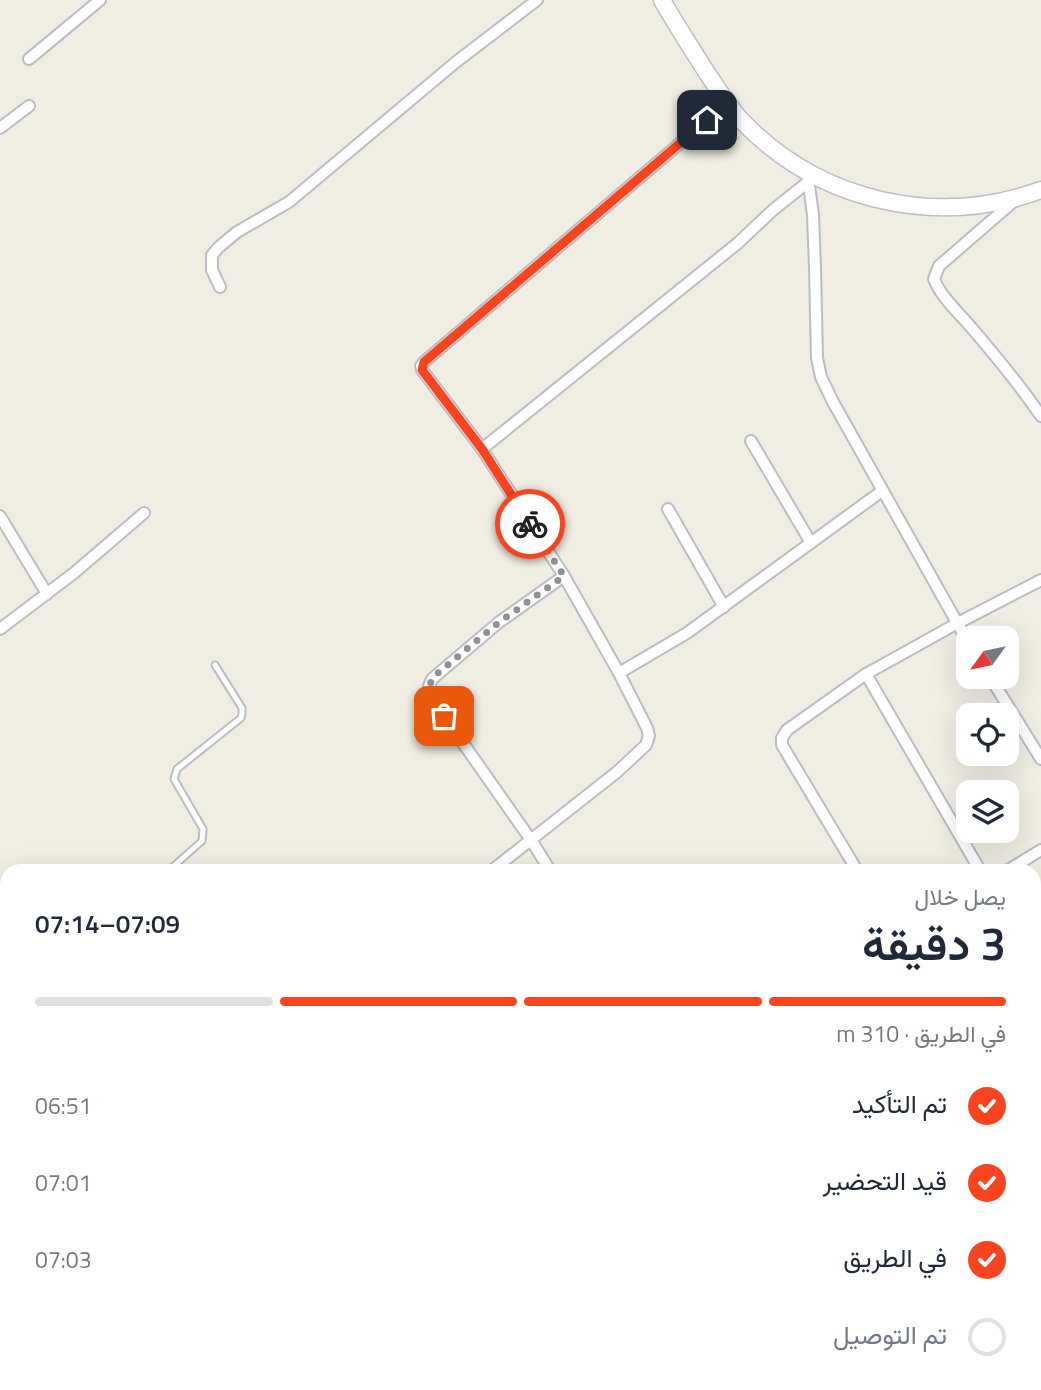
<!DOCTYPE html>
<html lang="ar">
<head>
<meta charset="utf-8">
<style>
	:root { --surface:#fff; --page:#f6f6f7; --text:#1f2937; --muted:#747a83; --line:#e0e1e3; --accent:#fa441f }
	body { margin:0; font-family:"Titillium Web",Vazirmatn,sans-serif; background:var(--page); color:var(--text); direction:rtl; height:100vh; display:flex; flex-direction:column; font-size:26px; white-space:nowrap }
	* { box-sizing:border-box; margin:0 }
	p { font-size:23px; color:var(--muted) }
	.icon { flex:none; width:38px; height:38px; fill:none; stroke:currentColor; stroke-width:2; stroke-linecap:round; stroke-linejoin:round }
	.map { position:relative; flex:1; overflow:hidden; direction:ltr }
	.sheet { position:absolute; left:0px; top:864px; width:1041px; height:527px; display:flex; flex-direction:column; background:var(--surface); border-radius:21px 21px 0 0; box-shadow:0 7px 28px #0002; direction:rtl }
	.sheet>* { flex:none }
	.needle { width:46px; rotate:237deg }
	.fabs { position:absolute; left:956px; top:626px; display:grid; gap:14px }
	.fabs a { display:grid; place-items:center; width:63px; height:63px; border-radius:14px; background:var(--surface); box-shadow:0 7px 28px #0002; font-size:35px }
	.pin { position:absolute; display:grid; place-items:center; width:60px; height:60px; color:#fff; margin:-30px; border-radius:14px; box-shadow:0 4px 10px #0006 }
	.courier { position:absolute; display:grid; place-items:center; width:70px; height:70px; margin:-35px; border:5px solid #fa441f; border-radius:50%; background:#fff; color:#222; box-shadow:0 2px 9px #0007 }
	.summary em { font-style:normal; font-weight:600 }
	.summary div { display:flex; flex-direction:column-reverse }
	.summary { display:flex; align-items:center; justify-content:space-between; height:119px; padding:0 35px }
	h1 { font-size:46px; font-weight:600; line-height:52px }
	.bar { display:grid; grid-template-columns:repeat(4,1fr); gap:10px 7px; align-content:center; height:84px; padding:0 35px }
	.bar i { height:9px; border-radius:5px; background:var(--line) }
	.bar .current { background:var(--accent) }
	.bar p { grid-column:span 4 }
	ol { padding:0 35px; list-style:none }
	li { display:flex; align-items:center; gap:21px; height:77px }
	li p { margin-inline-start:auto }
	li .icon { padding:7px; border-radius:50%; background:var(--accent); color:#fff; stroke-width:4 }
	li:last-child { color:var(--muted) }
	li i { width:38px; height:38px; border:4px solid var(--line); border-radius:50% }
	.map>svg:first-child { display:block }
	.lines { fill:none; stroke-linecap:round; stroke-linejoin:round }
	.lane-casing { stroke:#bbbdc4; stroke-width:9 }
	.street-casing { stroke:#bbbdc4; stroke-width:14 }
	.secondary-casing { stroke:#bcbfc6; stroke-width:19 }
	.lane { stroke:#fff; stroke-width:5 }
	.street { stroke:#fff; stroke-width:10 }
	.secondary { stroke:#fff; stroke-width:16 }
	.done { stroke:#8f9192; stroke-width:7; stroke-dasharray:0 12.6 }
	.route { stroke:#fa441f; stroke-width:9 }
</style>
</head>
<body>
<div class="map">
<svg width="1041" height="1390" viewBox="0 0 1041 1390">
	<rect width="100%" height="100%" fill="#f0eee3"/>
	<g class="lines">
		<g class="lane-casing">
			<path id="lane" d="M167,872L202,841L203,829L174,779L177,769L241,718L242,714V708L215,665"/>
		</g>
		<g class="street-casing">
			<g id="street">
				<path d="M29,59L100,0"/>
				<path d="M727,103L424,362L421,366L422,370L482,449L738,243L773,210L808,182"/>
				<path d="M0,128L29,106"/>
				<path d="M808,178L813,215L815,268L817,358L821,377L833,402L968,642"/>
				<path d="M1014,201L939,266L934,279C941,297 957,311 970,326C995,355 1019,384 1041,416"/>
				<path d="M220,287L212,270V255L219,247L237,232L289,202L456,62L537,0"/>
				<path d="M751,441L811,543"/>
				<path d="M482,449L564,576L619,673L647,728L649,736L646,745L617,772L490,872"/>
				<path d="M668,509L724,607"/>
				<path d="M0,516L47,594"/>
				<path d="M0,629L74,573L144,513"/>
				<path d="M619,673L687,633L882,491"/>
				<path d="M866,674L981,872"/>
				<path d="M990,677L1041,759"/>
				<path d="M551,872L531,840L430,696L429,686L432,679L498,623L564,576"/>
				<path d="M858,872L782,745V738L787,730L866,674L956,624L1041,580"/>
				<path d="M1005,872L1041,850"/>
				<path d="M0,1019L7,1013"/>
				<path d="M1034,1126L1041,1121"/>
				<path d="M1034,1242L1041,1236"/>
				<path d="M1034,1319L1041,1313"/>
				<path d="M25,1390L34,1384"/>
				<path d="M329,1390L335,1384"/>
				<path d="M955,1390L962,1384"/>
			</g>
		</g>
		<g class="secondary-casing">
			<path id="secondary" d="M662,0C676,25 692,49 707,73C718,89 728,106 741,120C819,202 936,228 1041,190"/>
		</g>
		<use href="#lane" class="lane"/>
		<use href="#street" class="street"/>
		<use href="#secondary" class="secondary"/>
	</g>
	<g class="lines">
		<path class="done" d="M444,716C434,702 426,696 432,678L498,623L564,576L530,524"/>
		<path class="route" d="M530,524L482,449L422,370L424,362L707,120"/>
	</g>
</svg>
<div class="fabs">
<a><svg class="needle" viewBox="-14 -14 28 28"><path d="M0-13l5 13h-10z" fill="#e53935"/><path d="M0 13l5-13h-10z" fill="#747a83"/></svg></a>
<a><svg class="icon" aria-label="locate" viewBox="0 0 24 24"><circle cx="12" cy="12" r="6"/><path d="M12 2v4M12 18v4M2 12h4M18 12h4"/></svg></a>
<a><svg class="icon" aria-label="layers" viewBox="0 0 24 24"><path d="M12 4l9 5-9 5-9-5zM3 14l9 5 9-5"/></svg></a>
</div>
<div class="pin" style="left:444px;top:716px;background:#ea580c"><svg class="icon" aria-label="bag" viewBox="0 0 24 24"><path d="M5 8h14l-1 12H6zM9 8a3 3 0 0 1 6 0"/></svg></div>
<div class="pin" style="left:707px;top:120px;background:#1f2937"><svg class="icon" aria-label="home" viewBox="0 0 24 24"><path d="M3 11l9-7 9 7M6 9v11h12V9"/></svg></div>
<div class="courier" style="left:530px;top:524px"><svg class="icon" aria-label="bike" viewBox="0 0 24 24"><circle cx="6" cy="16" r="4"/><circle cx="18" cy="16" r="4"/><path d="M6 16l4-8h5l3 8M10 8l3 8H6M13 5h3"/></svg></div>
<section class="sheet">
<div class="summary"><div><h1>3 دقيقة</h1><p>يصل خلال</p></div><em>07:09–07:14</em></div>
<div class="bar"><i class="current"></i><i class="current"></i><i class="current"></i><i></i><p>في الطريق · 310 m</p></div>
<ol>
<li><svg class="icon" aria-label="check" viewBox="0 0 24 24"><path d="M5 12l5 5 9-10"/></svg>تم التأكيد<p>06:51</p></li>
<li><svg class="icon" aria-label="check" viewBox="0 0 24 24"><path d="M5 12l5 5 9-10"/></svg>قيد التحضير<p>07:01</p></li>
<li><svg class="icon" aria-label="check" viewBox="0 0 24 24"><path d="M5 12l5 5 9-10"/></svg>في الطريق<p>07:03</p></li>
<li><i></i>تم التوصيل</li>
</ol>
</section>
</div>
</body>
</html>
